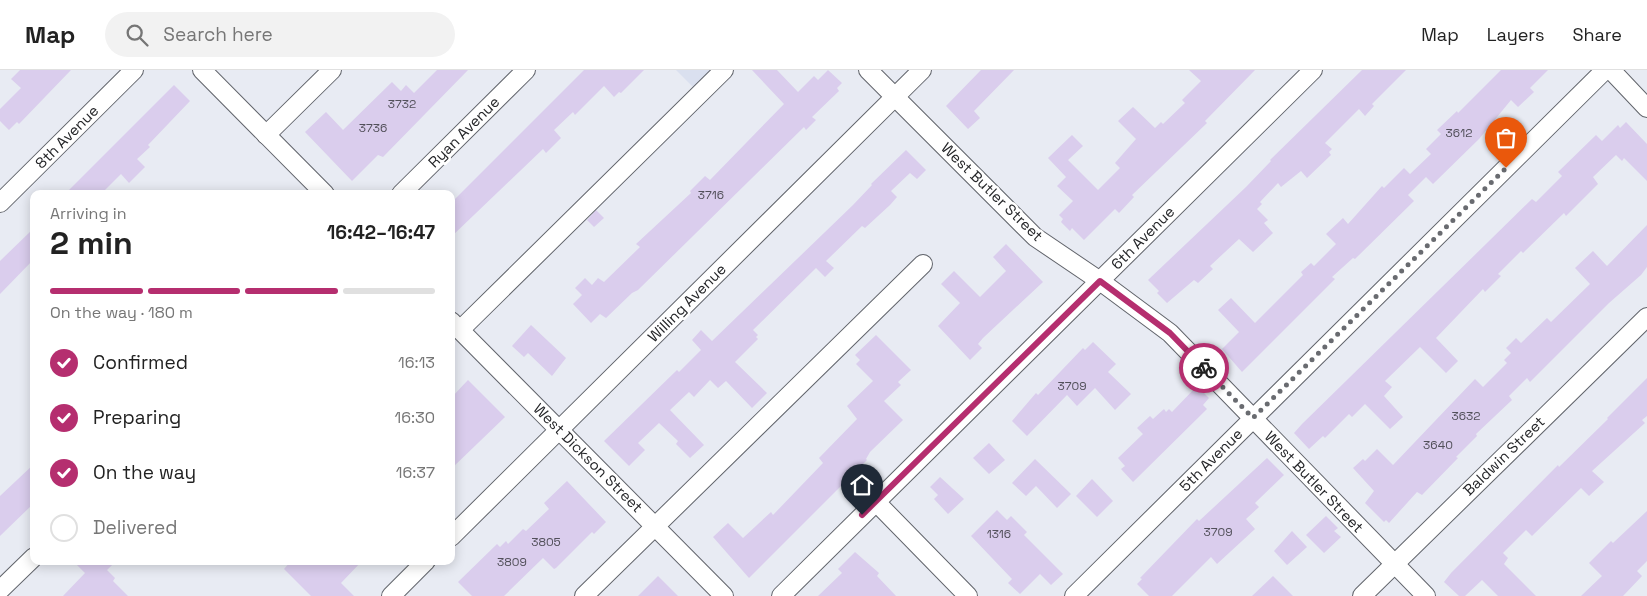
<!DOCTYPE html>
<html lang="en">
<head>
<meta charset="utf-8">
<style>
	:root { --surface:#fff; --page:#f2f2f2; --text:#222; --muted:#767676; --line:#e0e0e0; --accent:#b52e6f }
	body { margin:0; font-family:"Space Grotesk",sans-serif; background:var(--page); color:var(--text); height:100vh; display:flex; flex-direction:column; font-size:19px; white-space:nowrap }
	* { box-sizing:border-box; margin:0 }
	p { font-size:16px; color:var(--muted) }
	.icon { flex:none; width:28px; height:28px; fill:none; stroke:currentColor; stroke-width:2; stroke-linecap:round; stroke-linejoin:round }
	.map { position:relative; flex:1; overflow:hidden }
	.drawer { position:absolute; left:30px; top:120px; width:425px; height:375px; display:flex; flex-direction:column; background:var(--surface); border-radius:10px; box-shadow:0 2px 12px #0003 }
	.drawer>* { flex:none }
	.pin { position:absolute; display:grid; place-items:center; width:42px; height:42px; color:#fff; margin:-51px -21px; border-radius:50% 50% 50% 0; rotate:-45deg; box-shadow:0 0 5px #0007 }
	.pin .icon { rotate:45deg }
	.courier { position:absolute; display:grid; place-items:center; width:50px; height:50px; margin:-25px; border:4px solid #b52e6f; border-radius:50%; background:#fff; color:#222; box-shadow:0 1px 6px #0007 }
	.summary em { font-style:normal; font-weight:700 }
	.summary div { display:flex; flex-direction:column-reverse }
	.summary { display:flex; align-items:center; justify-content:space-between; height:85px; padding:0 20px }
	h1 { font-size:32px; font-weight:700; line-height:38px }
	.bar { display:grid; grid-template-columns:repeat(4,1fr); gap:8px 5px; align-content:center; height:60px; padding:0 20px }
	.bar i { height:6px; border-radius:4px; background:var(--line) }
	.bar .selected { background:var(--accent) }
	.bar p { grid-column:span 4 }
	ol { padding:0 20px; list-style:none }
	li { display:flex; align-items:center; gap:15px; height:55px }
	li p { margin-inline-start:auto }
	li .icon { padding:5px; border-radius:50%; background:var(--accent); color:#fff; stroke-width:4 }
	li:last-child { color:var(--muted) }
	li i { width:28px; height:28px; border:2px solid var(--line); border-radius:50% }
	header { display:flex; align-items:center; gap:30px; box-sizing:border-box; height:70px; padding:0 25px; background:var(--surface); border-bottom:1px solid var(--line) }
	header strong { font-size:24px }
	nav { display:flex; gap:28px; margin-inline-start:auto; font-size:18px }
	.search { width:350px; height:45px; background:var(--page); display:flex; align-items:center; gap:12px; box-sizing:border-box; padding:0 18px; border-radius:28px; color:var(--muted); font-size:19px }
	.map>svg:first-child { display:block }
	.built { fill:#dae0ef }
	.building { fill:#dacded }
	.lines { fill:none; stroke-linecap:round; stroke-linejoin:round }
	.minor-casing { stroke:#61646b; stroke-width:20 }
	.minor { stroke:#fff; stroke-width:18 }
	.done { stroke:#696b70; stroke-width:5; stroke-dasharray:0 9 }
	.route { stroke:#b52e6f; stroke-width:6 }
	.labels { text-anchor:middle; stroke-width:5; stroke-linejoin:round; paint-order:stroke }
	.number-label { font-size:12px; fill:#52505a }
	.street-label { font-size:15px; fill:#252629; stroke:#fff }
</style>
</head>
<body>
<header>
<strong>Map</strong>
<div class="search"><svg class="icon" aria-label="search" viewBox="0 0 24 24"><circle cx="10" cy="10" r="6"/><path d="M15 15l6 6"/></svg>Search here</div>
<nav><a>Map</a><a>Layers</a><a>Share</a></nav>
</header>
<div class="map">
<svg width="1647" height="526" viewBox="0 0 1647 526">
	<rect width="100%" height="100%" fill="#e8ebf3"/>
	<path class="built" d="M676,0H714L695,19Z"/>
	<g class="building">
		<path d="M20,0H71L19,54L17,52L9,60L0,51V39L21,18L11,9Z"/>
		<path d="M437,0H468L383,87L378,85L352,111L305,62L326,42L343,60L392,12L401,21L406,15L414,23Z"/>
		<path d="M584,0H644L621,23L619,22L614,27L604,16L575,45L573,42L554,60L561,68L546,83L543,79L451,167V133Z"/>
		<path d="M752,0H777L798,22L814,6L818,10L828,0L842,13L837,18L839,21L812,47L816,50L806,60L804,57L638,220L632,223L606,248L600,244L591,253L573,234L582,225L575,218L585,208L592,215L598,208L604,212L640,177L636,174L691,123L690,121L705,106L710,110L784,34Z"/>
		<path d="M981,0H1014L974,41L980,48L968,59L946,36Z"/>
		<path d="M1189,0H1255L1205,51L1207,53L1132,125L1134,127L1119,143L1115,139L1084,170L1072,158L1070,161L1061,152L1063,149L1059,145L1073,131L1057,116L1066,107L1048,88L1072,65L1083,76L1068,90L1098,120L1120,98L1115,93L1136,69L1118,51L1133,37L1155,58L1161,52L1163,54L1185,33L1182,30L1201,11Z"/>
		<path d="M1362,0H1406L1372,34L1374,36L1365,46L1359,39L1325,73L1332,79L1329,82L1331,85L1307,108L1301,101L1281,117L1278,113L1260,132L1262,134L1257,139L1268,150L1264,153L1273,163L1253,182L1239,169L1210,196L1213,199L1198,213L1194,210L1167,233L1157,223L1159,221L1148,210L1246,117L1271,91L1270,90Z"/>
		<path d="M1501,0H1548L1530,18L1534,22L1518,37L1511,30L1479,69L1433,114L1426,107L1408,125L1414,131L1355,189L1353,188L1332,207L1335,209L1242,302L1222,279L1239,262L1218,240L1231,228L1255,253L1303,205L1301,202L1311,193L1314,196L1336,174L1326,164L1343,148L1348,154L1382,116L1384,118L1404,98L1410,104L1431,84L1426,79L1441,64L1437,60L1457,41L1458,43Z"/>
		<path d="M174,15L190,31L148,75L150,77L137,89L145,97L129,113L121,104L101,124H65Z"/>
		<path d="M1626,52L1647,74V111L1624,88L1622,91L1616,85L1593,107L1598,114L1566,146L1564,143L1523,183L1521,181L1498,204L1501,206L1485,222L1483,219L1436,268L1458,291L1446,303L1420,277L1385,311L1392,317L1384,326L1403,347L1390,359L1365,334L1352,347L1349,344L1325,368L1323,366L1309,379L1294,363L1302,354L1532,129L1536,132L1562,106L1558,102L1596,65L1602,71L1618,55L1620,58Z"/>
		<path d="M906,80L926,100L917,109L910,103L891,121L897,127L890,135L865,158L862,156L826,191L834,198L825,207L816,198L753,260L758,265L756,267L758,269L735,292L767,323L752,338L726,311L718,318L710,310L694,327L689,322L670,340L704,375L690,388L676,374L678,371L659,353L638,373L645,380L629,396L604,371L677,300L679,302L701,280L692,270L701,260L712,271L853,135L872,115L871,114Z"/>
		<path d="M596,140L604,148L594,157L587,150Z"/>
		<path d="M1647,155V197L1641,205L1609,233L1530,312L1527,308L1509,326L1512,330L1476,364L1477,366L1456,387L1458,388L1422,425L1417,422L1389,453L1386,450L1384,452L1365,433L1374,421L1353,398L1363,389L1365,391L1377,379L1393,395L1475,309L1483,317L1507,293L1504,290L1511,283L1506,278L1516,268L1521,273L1547,248L1551,252L1590,214L1575,198L1593,181L1607,196Z"/>
		<path d="M34,158V189L0,224V191Z"/>
		<path d="M1006,174L1043,212L983,268L978,274L982,278L970,290L938,256L960,233L941,214L954,201L980,227L1006,201L993,187Z"/>
		<path d="M531,255L566,288L552,306L528,283L524,287L512,276Z"/>
		<path d="M876,265L911,300L898,312L901,315L884,331L903,350L870,382L866,389L867,390L749,508L713,467L728,453L743,468L771,442L773,445L823,393L819,388L857,349L847,336L873,311L856,294L860,290L855,285Z"/>
		<path d="M1093,272L1116,294L1108,302L1131,324L1115,340L1095,318L1077,336L1067,325L1027,366L1012,351L1036,323L1038,325L1083,278L1085,280Z"/>
		<path d="M1647,308V346L1642,350L1645,353L1592,401L1604,412L1589,426L1581,418L1532,466L1526,460L1503,483L1508,488L1504,494L1536,526H1498L1482,510L1465,526H1459L1444,512L1451,503L1558,395L1559,397L1608,349L1607,348Z"/>
		<path d="M468,310L505,347L451,399V328Z"/>
		<path d="M1197,316L1209,328L1203,335L1207,339L1133,412L1121,399L1125,396L1118,388L1143,364L1137,358L1150,346L1153,349L1164,339L1166,342L1169,339L1172,342Z"/>
		<path d="M989,373L1005,390L989,404L973,388Z"/>
		<path d="M1267,388L1284,405L1255,433L1259,437L1246,449L1255,459L1217,494L1211,487L1172,526H1149L1137,514L1142,509L1140,508L1197,449L1199,451Z"/>
		<path d="M1035,389L1071,424L1057,438L1036,416L1026,426L1012,413Z"/>
		<path d="M34,394V433L0,466V426Z"/>
		<path d="M940,407L964,429L948,444L934,429L938,425L930,417Z"/>
		<path d="M1092,409L1113,431L1097,447L1076,426Z"/>
		<path d="M567,411L606,452L594,464L592,462L556,498L554,499L543,488L504,526H472L458,512L497,474L500,477L506,471L508,474L523,459L526,461L549,439L544,433Z"/>
		<path d="M997,440L1007,450L1011,446L1027,462L1024,465L1063,504L1051,515L1040,504L1020,524L1008,513L1012,509L971,466Z"/>
		<path d="M1647,441V491L1637,501L1642,506L1623,526H1581L1602,506L1589,493L1611,471L1613,473Z"/>
		<path d="M1326,446L1338,458L1334,461L1341,467L1324,483L1306,465Z"/>
		<path d="M1292,461L1307,477L1287,495L1274,481Z"/>
		<path d="M855,482L879,503L877,506L896,526H818L842,503L838,499Z"/>
		<path d="M73,491H116L107,500L115,508L113,511L128,526H63L85,503Z"/>
		<path d="M291,491H362L341,513L354,526H311L284,499Z"/>
		<path d="M658,506L678,526H638Z"/>
		<path d="M1273,506L1293,526H1252Z"/>
	</g>
	<g class="lines">
		<g class="minor-casing">
			<g id="minor">
				<path d="M202,0L325,124"/>
				<path d="M868,0L1035,167L1100,211L1170,263L1426,526"/>
				<path d="M1611,0L1647,38"/>
				<path d="M266,65L332,0"/>
				<path d="M401,124L526,0"/>
				<path d="M0,133L134,0"/>
				<path d="M451,251L724,526"/>
				<path d="M460,260L724,0"/>
				<path d="M876,432L968,526"/>
				<path d="M451,467L922,0"/>
				<path d="M0,520L34,487"/>
				<path d="M391,526L426,491"/>
				<path d="M584,526L923,194"/>
				<path d="M781,526L1313,0"/>
				<path d="M1074,526L1605,0"/>
				<path d="M1362,526L1647,247"/>
			</g>
		</g>
		<use href="#minor" class="minor"/>
	</g>
	<g class="lines">
		<path class="done" d="M1204,298L1253,348L1506,98"/>
		<path class="route" d="M862,445L1100,211L1170,263L1204,298"/>
	</g>
	<g class="labels">
		<g class="number-label">
			<text x="402" y="38">3732</text>
			<text x="373" y="62">3736</text>
			<text x="1459" y="67">3612</text>
			<text x="711" y="129">3716</text>
			<text x="1072" y="320">3709</text>
			<text x="1466" y="350">3632</text>
			<text x="1438" y="379">3640</text>
			<text x="1218" y="466">3709</text>
			<text x="999" y="468">1316</text>
			<text x="546" y="476">3805</text>
			<text x="512" y="496">3809</text>
		</g>
		<g class="street-label">
			<text transform="translate(464 62) rotate(-45)" y="5">Ryan Avenue</text>
			<text transform="translate(67 67) rotate(-45)" y="5">8th Avenue</text>
			<text transform="translate(992 122) rotate(44)" y="5">West Butler Street</text>
			<text transform="translate(1143 168) rotate(-45)" y="5">6th Avenue</text>
			<text transform="translate(687 233) rotate(-45)" y="5">Willing Avenue</text>
			<text transform="translate(1504 386) rotate(-44)" y="5">Baldwin Street</text>
			<text transform="translate(588 388) rotate(45)" y="5">West Dickson Street</text>
			<text transform="translate(1211 390) rotate(-45)" y="5">5th Avenue</text>
			<text transform="translate(1314 412) rotate(46)" y="5">West Butler Street</text>
		</g>
	</g>
</svg>
<div class="pin" style="left:1506px;top:98px;background:#ea580c"><svg class="icon" aria-label="bag" viewBox="0 0 24 24"><path d="M5 8h14l-1 12H6zM9 8a3 3 0 0 1 6 0"/></svg></div>
<div class="pin" style="left:862px;top:445px;background:#1f2937"><svg class="icon" aria-label="home" viewBox="0 0 24 24"><path d="M3 11l9-7 9 7M6 9v11h12V9"/></svg></div>
<div class="courier" style="left:1204px;top:298px"><svg class="icon" aria-label="bike" viewBox="0 0 24 24"><circle cx="6" cy="16" r="4"/><circle cx="18" cy="16" r="4"/><path d="M6 16l4-8h5l3 8M10 8l3 8H6M13 5h3"/></svg></div>
<section class="drawer">
<div class="summary"><div><h1>2 min</h1><p>Arriving in</p></div><em>16:42–16:47</em></div>
<div class="bar"><i class="selected"></i><i class="selected"></i><i class="selected"></i><i></i><p>On the way · 180 m</p></div>
<ol>
<li><svg class="icon" aria-label="check" viewBox="0 0 24 24"><path d="M5 12l5 5 9-10"/></svg>Confirmed<p>16:13</p></li>
<li><svg class="icon" aria-label="check" viewBox="0 0 24 24"><path d="M5 12l5 5 9-10"/></svg>Preparing<p>16:30</p></li>
<li><svg class="icon" aria-label="check" viewBox="0 0 24 24"><path d="M5 12l5 5 9-10"/></svg>On the way<p>16:37</p></li>
<li><i></i>Delivered</li>
</ol>
</section>
</div>
</body>
</html>
